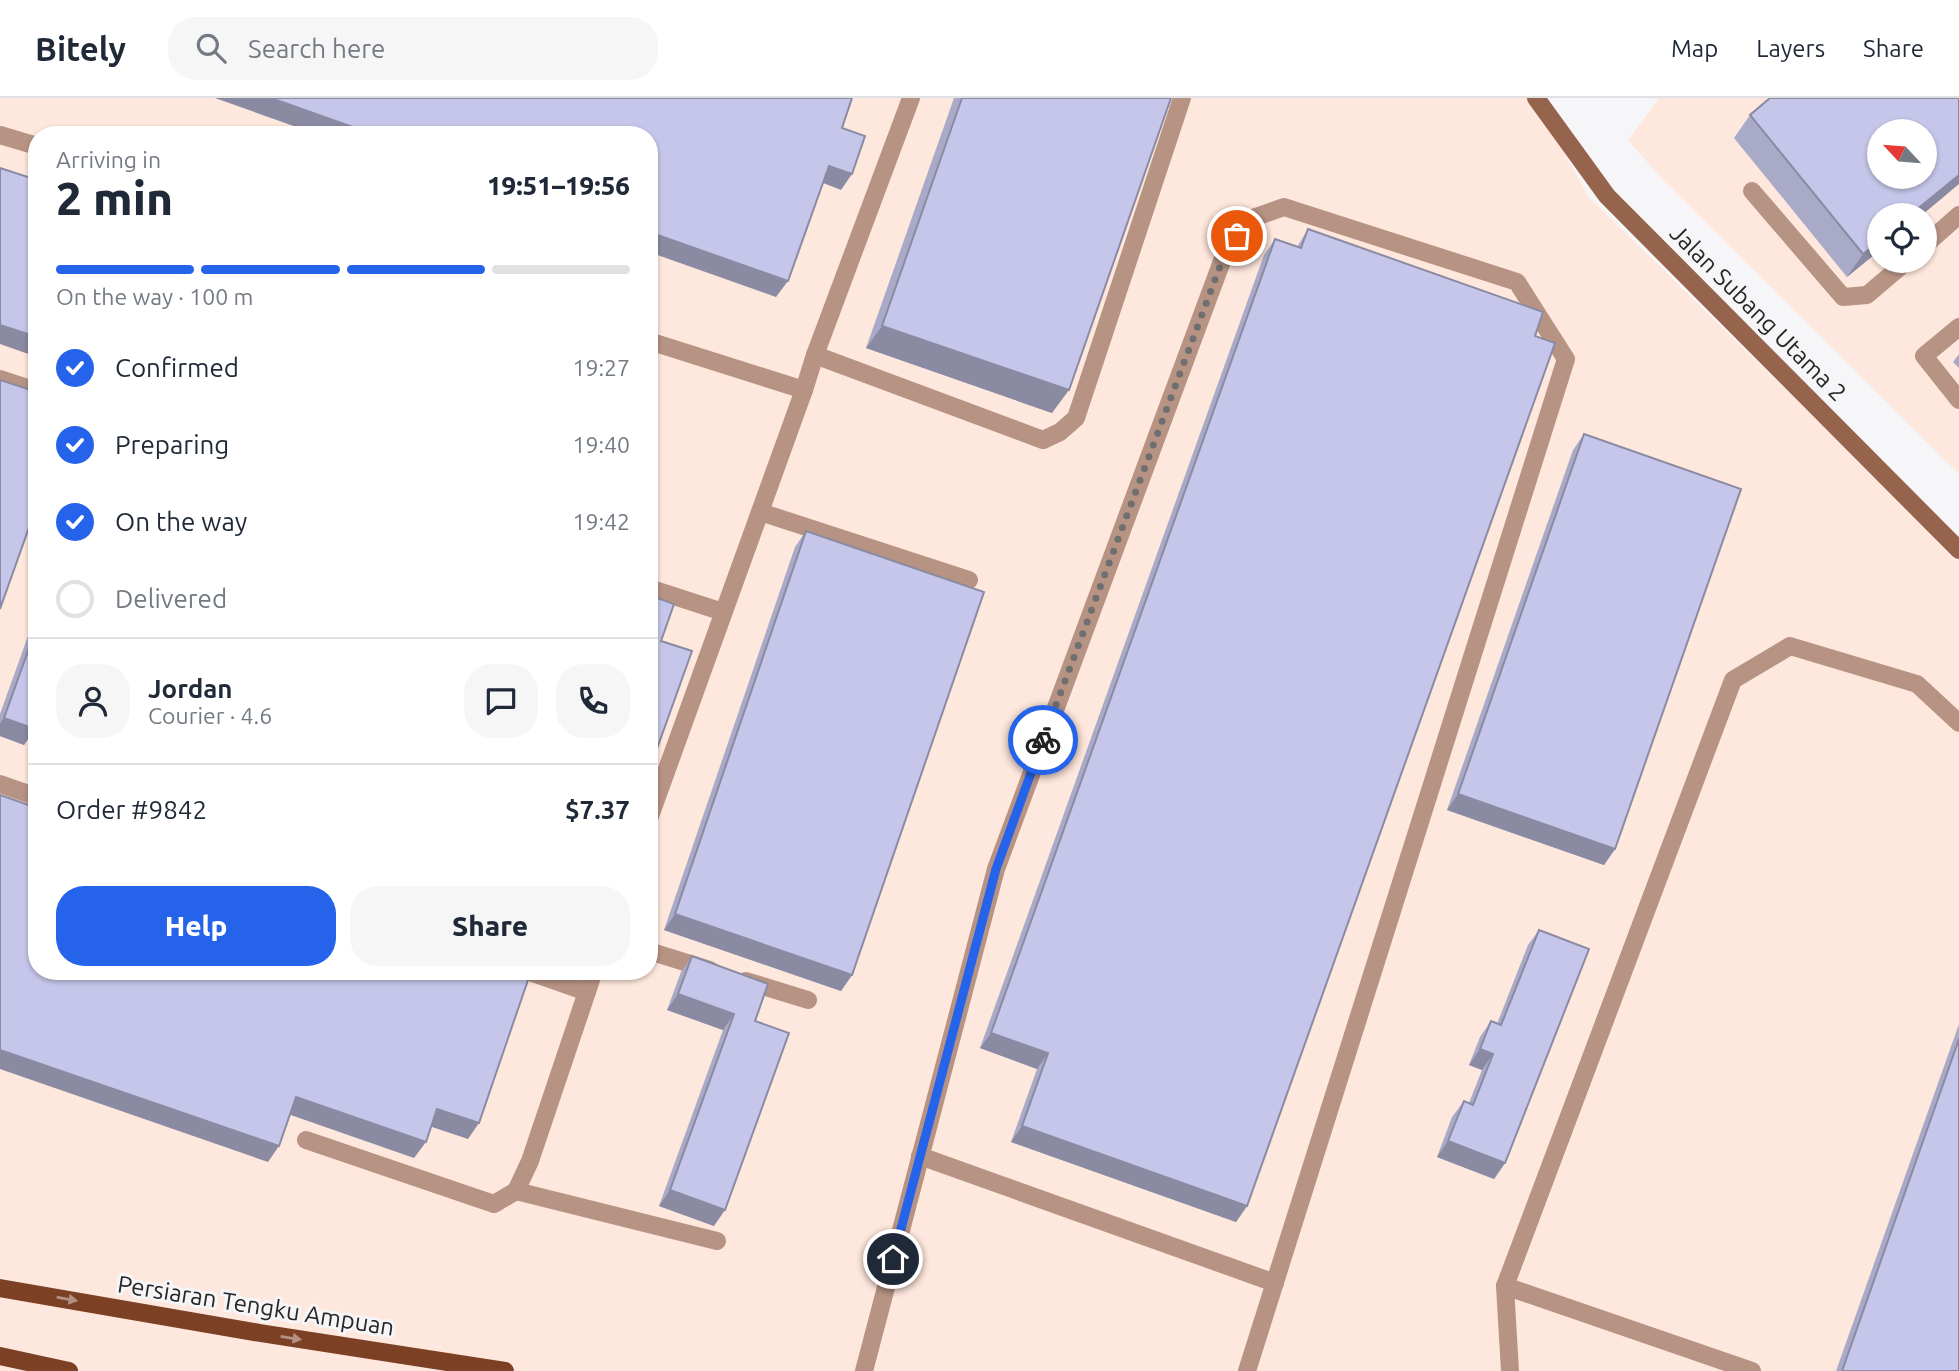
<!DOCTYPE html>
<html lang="en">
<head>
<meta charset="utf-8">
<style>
	:root { --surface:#fff; --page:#f6f6f7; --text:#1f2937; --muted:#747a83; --line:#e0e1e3; --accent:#2563eb }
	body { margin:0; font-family:Ubuntu,sans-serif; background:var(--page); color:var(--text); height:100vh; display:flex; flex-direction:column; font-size:26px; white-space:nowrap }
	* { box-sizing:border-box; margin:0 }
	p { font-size:23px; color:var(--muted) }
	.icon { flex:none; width:38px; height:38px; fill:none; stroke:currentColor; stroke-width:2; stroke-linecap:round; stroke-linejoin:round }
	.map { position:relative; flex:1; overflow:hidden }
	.panel { position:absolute; left:28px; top:28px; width:630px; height:854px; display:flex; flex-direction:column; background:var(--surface); border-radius:28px; box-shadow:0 2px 5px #0004 }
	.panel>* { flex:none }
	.needle { width:46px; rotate:296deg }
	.fabs { position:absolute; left:1867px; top:21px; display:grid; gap:14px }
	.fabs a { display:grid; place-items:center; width:70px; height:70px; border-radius:50%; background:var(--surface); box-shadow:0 2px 5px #0004; font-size:35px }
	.pin { position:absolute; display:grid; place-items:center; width:60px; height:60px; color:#fff; margin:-30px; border:4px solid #fff; border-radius:50%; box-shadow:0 2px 7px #0007 }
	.courier { position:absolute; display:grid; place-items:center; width:70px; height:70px; margin:-35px; border:5px solid #2563eb; border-radius:50%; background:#fff; color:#222; box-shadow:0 2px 9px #0007 }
	.head em { font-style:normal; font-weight:800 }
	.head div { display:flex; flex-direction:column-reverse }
	.head { display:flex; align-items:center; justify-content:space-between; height:119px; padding:0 28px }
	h1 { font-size:46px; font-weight:800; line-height:52px }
	.bar { display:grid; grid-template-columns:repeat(4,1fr); gap:10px 7px; align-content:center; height:84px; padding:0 28px }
	.bar i { height:9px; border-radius:5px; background:var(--line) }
	.bar .current { background:var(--accent) }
	.bar p { grid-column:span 4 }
	.line { display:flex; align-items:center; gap:18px; padding:0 28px; border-top:2px solid var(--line) }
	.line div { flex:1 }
	.round { display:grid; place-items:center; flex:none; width:74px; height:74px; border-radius:28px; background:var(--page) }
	ol { padding:0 28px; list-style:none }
	li { display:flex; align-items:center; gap:21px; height:77px }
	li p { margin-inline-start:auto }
	li .icon { padding:7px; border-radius:50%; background:var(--accent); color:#fff; stroke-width:4 }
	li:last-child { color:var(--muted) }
	li i { width:38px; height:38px; border:4px solid var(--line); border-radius:50% }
	.primary-button { display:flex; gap:14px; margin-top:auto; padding:14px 28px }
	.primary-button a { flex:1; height:80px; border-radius:28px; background:var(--accent); color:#fff; font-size:28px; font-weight:800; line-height:80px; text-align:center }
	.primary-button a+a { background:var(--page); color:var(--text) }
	header { display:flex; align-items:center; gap:42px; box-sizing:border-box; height:98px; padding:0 35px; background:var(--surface); border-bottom:2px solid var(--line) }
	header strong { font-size:33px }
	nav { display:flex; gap:38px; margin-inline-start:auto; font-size:24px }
	.search { width:490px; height:63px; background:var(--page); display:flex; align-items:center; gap:18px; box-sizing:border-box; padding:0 24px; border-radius:28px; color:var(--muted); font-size:26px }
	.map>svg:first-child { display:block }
	.industrial { fill:#fee7dc; fill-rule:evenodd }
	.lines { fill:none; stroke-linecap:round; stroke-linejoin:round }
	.lane { stroke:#b79384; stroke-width:18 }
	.secondary { stroke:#96634d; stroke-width:18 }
	.primary { stroke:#7c4025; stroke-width:18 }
	.wall { fill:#a9aac8 }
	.shaded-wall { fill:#8a8ba3 }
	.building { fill:#c5c6e9; stroke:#8a8ba3; stroke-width:2; fill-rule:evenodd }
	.oneway { fill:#b39284 }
	.done { stroke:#6f6f71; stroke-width:7; stroke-dasharray:0 12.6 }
	.route { stroke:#2563eb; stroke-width:9 }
	.labels { text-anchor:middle; stroke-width:6; stroke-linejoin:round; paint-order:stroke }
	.street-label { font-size:24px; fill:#272728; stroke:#f6f6f9 }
</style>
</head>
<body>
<header>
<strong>Bitely</strong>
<div class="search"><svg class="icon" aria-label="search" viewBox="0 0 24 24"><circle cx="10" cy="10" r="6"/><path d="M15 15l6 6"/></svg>Search here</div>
<nav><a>Map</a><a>Layers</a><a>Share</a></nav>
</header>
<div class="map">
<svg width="1959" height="1273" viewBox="0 0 1959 1273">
	<rect width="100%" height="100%" fill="#f6f6f9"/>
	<g class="industrial">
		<path d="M0,0H1534L1588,98L1959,461V1273H0ZM37,37H649V873H37Z"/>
		<path d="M1659,0H1959V376L1663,82L1628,42ZM1880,33H1925V79H1880ZM1880,117H1925V163H1880Z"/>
	</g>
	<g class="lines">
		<g class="lane">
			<path d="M0,37L37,48"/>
			<path d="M1752,93L1843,199L1867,197L1907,163"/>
			<path d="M1925,147L1959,117"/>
			<path d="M1959,229L1924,258L1959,302"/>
			<path d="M649,243L804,292"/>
			<path d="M815,257L1043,342L1060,334L1076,320L1182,0"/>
			<path d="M0,281L37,293"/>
			<path d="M760,414L969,482"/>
			<path d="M649,490L723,514"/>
			<path d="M0,686L37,699"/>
			<path d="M649,721L804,292L815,257L911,0"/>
			<path d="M649,853L710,872"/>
			<path d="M527,873L587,894"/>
			<path d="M746,883L808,902"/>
			<path d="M306,1042L494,1106L516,1093L530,1063L594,873"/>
			<path d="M920,1058L1275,1185"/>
			<path d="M516,1093L717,1143"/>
			<path d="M1505,1188L1752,1273"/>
			<path d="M864,1273L996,771L1225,155L1250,121L1284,109L1517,184L1566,261L1247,1273"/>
			<path d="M1510,1273L1505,1188L1733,582L1790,548L1917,586L1959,625"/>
		</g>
		<path class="secondary" d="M1536,0L1607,98L1959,452"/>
		<g class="primary">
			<path d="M0,1190L260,1235L505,1273"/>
			<path d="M0,1258L69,1273"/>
		</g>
	</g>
	<g class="wall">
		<path d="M954,0H1171L1052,315L866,250Z"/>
		<path d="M1750,17L1880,117V152L1847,179L1734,40Z"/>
		<path d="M1308,131L1247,1108L1236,1124L1011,1044L1037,971L980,950L1264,157L1275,141L1297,149Z"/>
		<path d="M1959,256V270L1953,264Z"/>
		<path d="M1584,336L1615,751L1604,767L1447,712L1573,352Z"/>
		<path d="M806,433L852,877L841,893L664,832L795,449Z"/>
		<path d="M37,513V626L24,647L0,638V616Z"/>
		<path d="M1539,832L1505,1065L1494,1081L1437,1059L1452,1019L1464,1003L1469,1005L1482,972L1469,967L1480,939L1491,923L1497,926L1528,847Z"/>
		<path d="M692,858L755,923L714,1128L659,1108L723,932L667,912L681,874Z"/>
		<path d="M1959,926V1273H1836Z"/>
	</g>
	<g class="shaded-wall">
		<path d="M215,0H271L375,37H319Z"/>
		<path d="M829,68L852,76L841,92L818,83Z"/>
		<path d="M1959,77V86L1922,117H1910Z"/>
		<path d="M649,134L788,183L776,199L649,154Z"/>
		<path d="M1880,143V152L1847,179L1863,156Z"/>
		<path d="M0,227L37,239V259L0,246Z"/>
		<path d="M882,228L1069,292L1052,315L866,250Z"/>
		<path d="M4,620L35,631L24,647L0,638V625Z"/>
		<path d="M1458,696L1615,751L1604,767L1447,712Z"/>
		<path d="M675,816L852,877L841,893L664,832Z"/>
		<path d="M678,896L734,916L723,932L667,912Z"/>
		<path d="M991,935L1048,955L1037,971L980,950Z"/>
		<path d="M1480,951L1493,956L1482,972L1469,967Z"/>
		<path d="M0,952L279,1048L268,1064L0,971Z"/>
		<path d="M296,999L426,1044L414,1060L285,1015Z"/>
		<path d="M437,1011L479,1025L468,1041L426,1027Z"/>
		<path d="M1022,1028L1247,1108L1236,1124L1011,1044Z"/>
		<path d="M1448,1043L1505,1065L1494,1081L1437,1059Z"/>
		<path d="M670,1092L725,1112L714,1128L659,1108Z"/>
	</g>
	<g class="building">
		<path d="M271,0H852L842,30L865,38L852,76L829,68L788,183L649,134V37H375Z"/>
		<path d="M962,0H1171L1069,292L882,228Z"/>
		<path d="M1770,0H1959V77L1910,117H1880V143L1863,156L1750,17ZM1880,33H1925V79H1880Z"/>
		<path d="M0,70L37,82V239L0,227Z"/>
		<path d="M1308,131L1543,214L1535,238L1555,245L1247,1108L1022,1028L1048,955L991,935L1275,141L1301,150Z"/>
		<path d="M0,282L37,294V407L0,511Z"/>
		<path d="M1584,336L1741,391L1615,751L1458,696Z"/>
		<path d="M806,433L984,494L852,877L675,816Z"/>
		<path d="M649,497L674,506L661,543L692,553L649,673Z"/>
		<path d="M37,528V626L35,631L4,620Z"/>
		<path d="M0,697L37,710V873H512L529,879L479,1025L437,1011L426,1044L296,999L279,1048L0,952Z"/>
		<path d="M1539,832L1589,851L1505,1065L1448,1043L1464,1003L1473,1007L1493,956L1480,951L1491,923L1501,927Z"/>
		<path d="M692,858L768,886L755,923L789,935L725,1112L670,1092L734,916L678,896Z"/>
		<path d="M1959,941V1273H1842Z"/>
	</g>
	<defs><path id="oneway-solid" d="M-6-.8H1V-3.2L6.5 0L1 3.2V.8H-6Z" transform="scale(1.75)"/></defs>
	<g class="oneway">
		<use href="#oneway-solid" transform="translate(67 1201) rotate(10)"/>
		<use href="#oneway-solid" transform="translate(291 1240) rotate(9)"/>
	</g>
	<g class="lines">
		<path class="done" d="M1043,642L1225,155L1237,138"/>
		<path class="route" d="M893,1161L996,771L1043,642"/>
	</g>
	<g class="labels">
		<g class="street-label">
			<text transform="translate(1758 215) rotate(45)" y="8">Jalan Subang Utama 2</text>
			<text transform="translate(256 1208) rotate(9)" y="8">Persiaran Tengku Ampuan</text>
		</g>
	</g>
</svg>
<div class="fabs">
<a><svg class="needle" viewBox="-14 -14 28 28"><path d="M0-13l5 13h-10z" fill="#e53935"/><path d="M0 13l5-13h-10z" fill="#747a83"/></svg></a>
<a><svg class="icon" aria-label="locate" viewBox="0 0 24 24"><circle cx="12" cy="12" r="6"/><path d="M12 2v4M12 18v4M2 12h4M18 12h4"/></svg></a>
</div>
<div class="pin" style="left:1237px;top:138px;background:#ea580c"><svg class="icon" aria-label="bag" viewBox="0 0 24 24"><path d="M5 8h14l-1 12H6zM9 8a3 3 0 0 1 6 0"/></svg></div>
<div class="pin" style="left:893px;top:1161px;background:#1f2937"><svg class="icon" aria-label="home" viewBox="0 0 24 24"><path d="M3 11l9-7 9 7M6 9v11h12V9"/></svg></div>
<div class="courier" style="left:1043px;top:642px"><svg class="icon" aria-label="bike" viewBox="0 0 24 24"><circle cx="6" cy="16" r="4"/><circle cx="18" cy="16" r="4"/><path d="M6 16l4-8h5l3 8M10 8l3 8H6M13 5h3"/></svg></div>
<section class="panel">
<div class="head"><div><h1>2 min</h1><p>Arriving in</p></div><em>19:51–19:56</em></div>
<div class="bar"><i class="current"></i><i class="current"></i><i class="current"></i><i></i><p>On the way · 100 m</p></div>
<ol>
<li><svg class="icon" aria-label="check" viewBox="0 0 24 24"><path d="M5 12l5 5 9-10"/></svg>Confirmed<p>19:27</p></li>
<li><svg class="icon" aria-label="check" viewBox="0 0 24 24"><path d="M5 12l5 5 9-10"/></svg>Preparing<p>19:40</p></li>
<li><svg class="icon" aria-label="check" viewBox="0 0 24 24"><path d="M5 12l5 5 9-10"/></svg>On the way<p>19:42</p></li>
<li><i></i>Delivered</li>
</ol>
<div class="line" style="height:126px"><a class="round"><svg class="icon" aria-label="person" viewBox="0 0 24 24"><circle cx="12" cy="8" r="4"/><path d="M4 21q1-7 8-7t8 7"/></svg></a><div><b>Jordan</b><p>Courier · 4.6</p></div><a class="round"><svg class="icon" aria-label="chat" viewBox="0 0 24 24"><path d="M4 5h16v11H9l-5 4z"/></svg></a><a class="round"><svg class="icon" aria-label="phone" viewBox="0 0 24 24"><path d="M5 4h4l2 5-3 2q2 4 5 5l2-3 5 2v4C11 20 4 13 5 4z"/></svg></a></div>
<div class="line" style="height:91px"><div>Order #9842</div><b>$7.37</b></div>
<div class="primary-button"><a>Help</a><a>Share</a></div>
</section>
</div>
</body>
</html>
